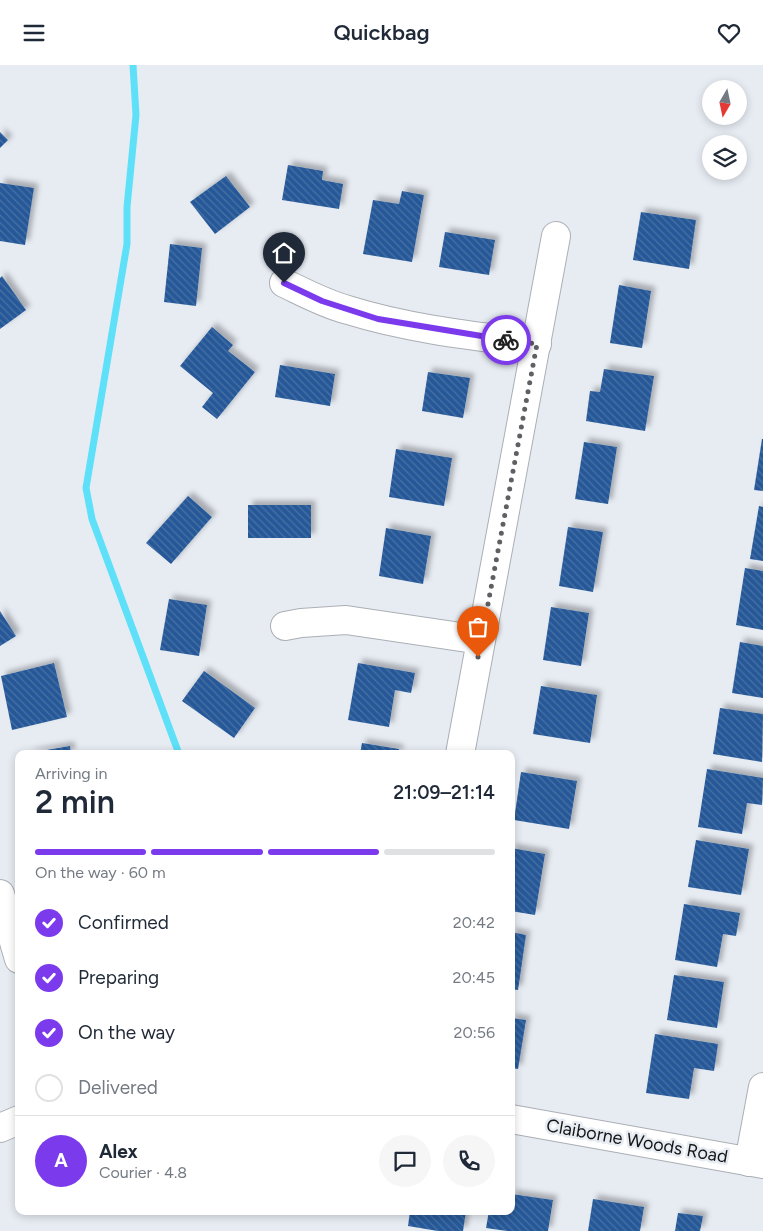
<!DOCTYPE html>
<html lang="en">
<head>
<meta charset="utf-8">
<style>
	:root { --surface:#fff; --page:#f6f6f7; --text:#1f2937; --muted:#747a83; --line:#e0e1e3; --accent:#7c3aed }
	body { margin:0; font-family:Figtree,sans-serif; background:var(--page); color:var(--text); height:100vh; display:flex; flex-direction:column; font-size:19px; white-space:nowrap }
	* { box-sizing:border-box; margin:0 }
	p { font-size:16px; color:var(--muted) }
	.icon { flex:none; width:28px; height:28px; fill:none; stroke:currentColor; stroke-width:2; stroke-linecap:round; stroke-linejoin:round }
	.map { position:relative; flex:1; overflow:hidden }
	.drawer { position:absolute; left:15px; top:685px; width:500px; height:465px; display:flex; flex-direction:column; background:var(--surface); border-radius:10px; box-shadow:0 2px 8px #0003 }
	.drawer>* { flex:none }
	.needle { width:32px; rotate:189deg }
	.controls { position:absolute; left:702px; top:15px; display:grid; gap:10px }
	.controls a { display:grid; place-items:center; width:45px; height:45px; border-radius:50%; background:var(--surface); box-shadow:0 2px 8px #0003; font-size:25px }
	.pin { position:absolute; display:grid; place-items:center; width:42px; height:42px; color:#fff; margin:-51px -21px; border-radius:50% 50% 50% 0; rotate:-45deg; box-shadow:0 0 5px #0007 }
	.pin .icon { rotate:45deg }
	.courier { position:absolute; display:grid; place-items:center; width:50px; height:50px; margin:-25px; border:4px solid #7c3aed; border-radius:50%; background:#fff; color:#222; box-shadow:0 1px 6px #0007 }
	.head em { font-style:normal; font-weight:600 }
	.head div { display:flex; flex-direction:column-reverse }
	.head { display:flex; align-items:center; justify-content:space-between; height:85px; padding:0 20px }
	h1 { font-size:32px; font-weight:600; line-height:38px }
	.bar { display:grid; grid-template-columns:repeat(4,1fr); gap:8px 5px; align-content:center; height:60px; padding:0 20px }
	.bar i { height:6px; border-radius:4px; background:var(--line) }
	.bar .active { background:var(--accent) }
	.bar p { grid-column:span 4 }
	.line { display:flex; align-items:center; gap:12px; padding:0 20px; border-top:1px solid var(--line) }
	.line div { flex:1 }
	.round { display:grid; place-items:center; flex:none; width:52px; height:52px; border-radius:26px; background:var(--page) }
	ol { padding:0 20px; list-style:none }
	li { display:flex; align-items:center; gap:15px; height:55px }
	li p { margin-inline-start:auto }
	li .icon { padding:5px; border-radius:50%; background:var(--accent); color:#fff; stroke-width:4 }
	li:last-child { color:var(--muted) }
	li i { width:28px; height:28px; border:2px solid var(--line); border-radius:50% }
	header { display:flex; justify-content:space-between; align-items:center; height:65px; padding:0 20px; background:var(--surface); font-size:22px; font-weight:600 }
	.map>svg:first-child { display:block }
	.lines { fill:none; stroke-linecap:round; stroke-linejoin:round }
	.stream { stroke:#5ee0f8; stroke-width:7 }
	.building { fill:url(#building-back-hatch); filter:url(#shadow) }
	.minor-casing { stroke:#abafb5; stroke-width:30 }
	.minor { stroke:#fff; stroke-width:28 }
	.done { stroke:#5e6064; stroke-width:5; stroke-dasharray:0 9 }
	.route { stroke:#7c3aed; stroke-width:6 }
	.labels { text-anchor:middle; stroke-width:5; stroke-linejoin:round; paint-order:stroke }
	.street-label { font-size:18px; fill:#141517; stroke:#e7ecf3 }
</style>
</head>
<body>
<header><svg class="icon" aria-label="menu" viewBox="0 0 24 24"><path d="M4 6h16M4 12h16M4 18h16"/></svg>Quickbag<svg class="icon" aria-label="heart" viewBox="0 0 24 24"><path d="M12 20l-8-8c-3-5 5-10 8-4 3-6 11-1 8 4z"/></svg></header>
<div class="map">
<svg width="763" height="1166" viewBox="0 0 763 1166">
	<defs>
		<pattern id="building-back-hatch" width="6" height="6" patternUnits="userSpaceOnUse" patternTransform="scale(1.25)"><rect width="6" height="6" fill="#255999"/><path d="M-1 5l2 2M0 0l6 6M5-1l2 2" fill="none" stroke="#4a71a1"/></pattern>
		<filter id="shadow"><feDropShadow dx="4.5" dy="-4.5" stdDeviation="2.5" flood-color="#0004"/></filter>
	</defs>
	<rect width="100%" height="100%" fill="#e7ecf3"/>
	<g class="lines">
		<path class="stream" d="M133,0L136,50L127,142V179L86,423L92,454L179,689"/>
	</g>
	<g class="building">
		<path d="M0,67L8,75L0,83Z"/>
		<path d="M288,100L323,106L322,115L343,119L339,144L282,135Z"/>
		<path d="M226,111L250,142L215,169L190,137Z"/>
		<path d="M0,118L34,123L25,180L0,176Z"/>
		<path d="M402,126L424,130L412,197L363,189L373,135L399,139Z"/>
		<path d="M641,147L696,155L689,204L633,195Z"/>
		<path d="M445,167L495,175L489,210L439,202Z"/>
		<path d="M170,179L202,183L196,241L164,237Z"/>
		<path d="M2,211L26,245L0,264V213Z"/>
		<path d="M619,220L651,226L642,283L610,278Z"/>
		<path d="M212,262L233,280L228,286L255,307L217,354L202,342L213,328L180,301Z"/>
		<path d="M280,300L335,309L330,341L275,332Z"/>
		<path d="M604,304L654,311L645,366L586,356L590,326L600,327Z"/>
		<path d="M428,307L470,313L463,353L422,346Z"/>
		<path d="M762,374H763V426L754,425Z"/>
		<path d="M584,377L617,382L608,439L575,434Z"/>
		<path d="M396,384L452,393L444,441L389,432Z"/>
		<path d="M188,431L212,452L171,499L146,478Z"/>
		<rect x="248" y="440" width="63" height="33"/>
		<path d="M759,441L763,442V496L750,494Z"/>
		<path d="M568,462L603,467L593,527L559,521Z"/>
		<path d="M386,463L431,471L423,519L379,511Z"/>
		<path d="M745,503L763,506V565L736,560Z"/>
		<path d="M169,534L207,540L199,591L160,585Z"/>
		<path d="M551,542L589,548L581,601L543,595Z"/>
		<path d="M0,546L16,571L0,581Z"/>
		<path d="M740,577L763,581V633L732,628Z"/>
		<path d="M54,598L67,652L12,665L1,611Z"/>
		<path d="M358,598L415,608L411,628L395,625L389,662L348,655Z"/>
		<path d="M204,606L255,643L234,673L182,636Z"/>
		<path d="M541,621L597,630L590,678L533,669Z"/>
		<path d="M720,643L763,649L762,697L713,689Z"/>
		<path d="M362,678L399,684V689H360Z"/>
		<path d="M70,681L71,689H29V688Z"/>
		<path d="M707,704L763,713L762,740L747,738L742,769L698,762Z"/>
		<path d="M521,707L577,716L569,764L514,755Z"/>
		<path d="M696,775L749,784L741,830L688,822Z"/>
		<path d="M511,783L545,789L535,850L511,846Z"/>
		<path d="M684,839L740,848L736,871L723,869L717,902L675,895Z"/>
		<path d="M511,867L526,870L518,925L511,924Z"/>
		<path d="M674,910L724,917L717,963L667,955Z"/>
		<path d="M511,953L526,955L518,1004L511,1003Z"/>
		<path d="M655,969L718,979L714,1006L694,1003L689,1034L646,1028Z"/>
		<path d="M511,1129L553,1135L548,1166H507L486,1163L489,1146H511Z"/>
		<path d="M593,1134L644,1142L640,1166H588Z"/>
		<path d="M410,1146H466L463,1166H438L408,1161Z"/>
		<path d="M678,1148L703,1151L700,1166H675Z"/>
	</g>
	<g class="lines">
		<g class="minor-casing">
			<g id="minor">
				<path d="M284,218C305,228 325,239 348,245C409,264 474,271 537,279"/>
				<path d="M285,561L301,558L346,555L481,575"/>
				<path d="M460,689L556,171"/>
				<path d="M0,829L19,894"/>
				<path d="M511,1054L763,1099"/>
				<path d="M0,1063L19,1055"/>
				<path d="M749,1097L763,1022"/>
			</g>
		</g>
		<use href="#minor" class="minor"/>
	</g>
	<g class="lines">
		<path class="done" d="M478,592L537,279L506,275"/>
		<path class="route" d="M284,218L322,236L378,254L506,275"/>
	</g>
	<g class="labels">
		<g class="street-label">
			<text transform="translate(637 1076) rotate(10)" y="6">Claiborne Woods Road</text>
		</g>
	</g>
</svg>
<div class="controls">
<a><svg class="needle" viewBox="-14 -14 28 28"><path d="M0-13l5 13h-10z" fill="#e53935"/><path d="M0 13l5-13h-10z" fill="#747a83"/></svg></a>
<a><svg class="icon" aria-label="layers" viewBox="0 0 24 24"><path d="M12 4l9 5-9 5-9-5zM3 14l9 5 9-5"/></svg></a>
</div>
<div class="pin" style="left:478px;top:592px;background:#ea580c"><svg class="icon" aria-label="bag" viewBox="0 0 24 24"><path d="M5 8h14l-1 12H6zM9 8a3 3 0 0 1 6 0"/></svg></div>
<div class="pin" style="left:284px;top:218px;background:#1f2937"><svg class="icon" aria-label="home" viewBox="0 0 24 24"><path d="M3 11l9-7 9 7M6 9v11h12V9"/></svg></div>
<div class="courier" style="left:506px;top:275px"><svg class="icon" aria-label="bike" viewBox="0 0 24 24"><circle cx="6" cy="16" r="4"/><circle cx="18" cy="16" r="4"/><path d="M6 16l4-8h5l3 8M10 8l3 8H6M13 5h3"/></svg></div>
<section class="drawer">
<div class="head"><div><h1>2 min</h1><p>Arriving in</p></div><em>21:09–21:14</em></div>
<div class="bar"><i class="active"></i><i class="active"></i><i class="active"></i><i></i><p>On the way · 60 m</p></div>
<ol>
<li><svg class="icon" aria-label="check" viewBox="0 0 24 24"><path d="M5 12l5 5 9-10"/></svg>Confirmed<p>20:42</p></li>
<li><svg class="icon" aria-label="check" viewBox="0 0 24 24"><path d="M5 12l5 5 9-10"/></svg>Preparing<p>20:45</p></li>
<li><svg class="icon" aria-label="check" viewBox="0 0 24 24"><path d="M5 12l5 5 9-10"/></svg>On the way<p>20:56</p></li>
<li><i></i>Delivered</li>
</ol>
<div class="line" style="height:90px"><b class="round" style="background:var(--accent);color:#fff">A</b><div><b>Alex</b><p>Courier · 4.8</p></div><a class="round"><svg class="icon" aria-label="chat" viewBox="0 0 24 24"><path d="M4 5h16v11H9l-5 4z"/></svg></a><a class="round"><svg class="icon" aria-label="phone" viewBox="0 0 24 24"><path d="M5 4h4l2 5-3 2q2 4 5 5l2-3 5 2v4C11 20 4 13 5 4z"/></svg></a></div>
</section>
</div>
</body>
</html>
